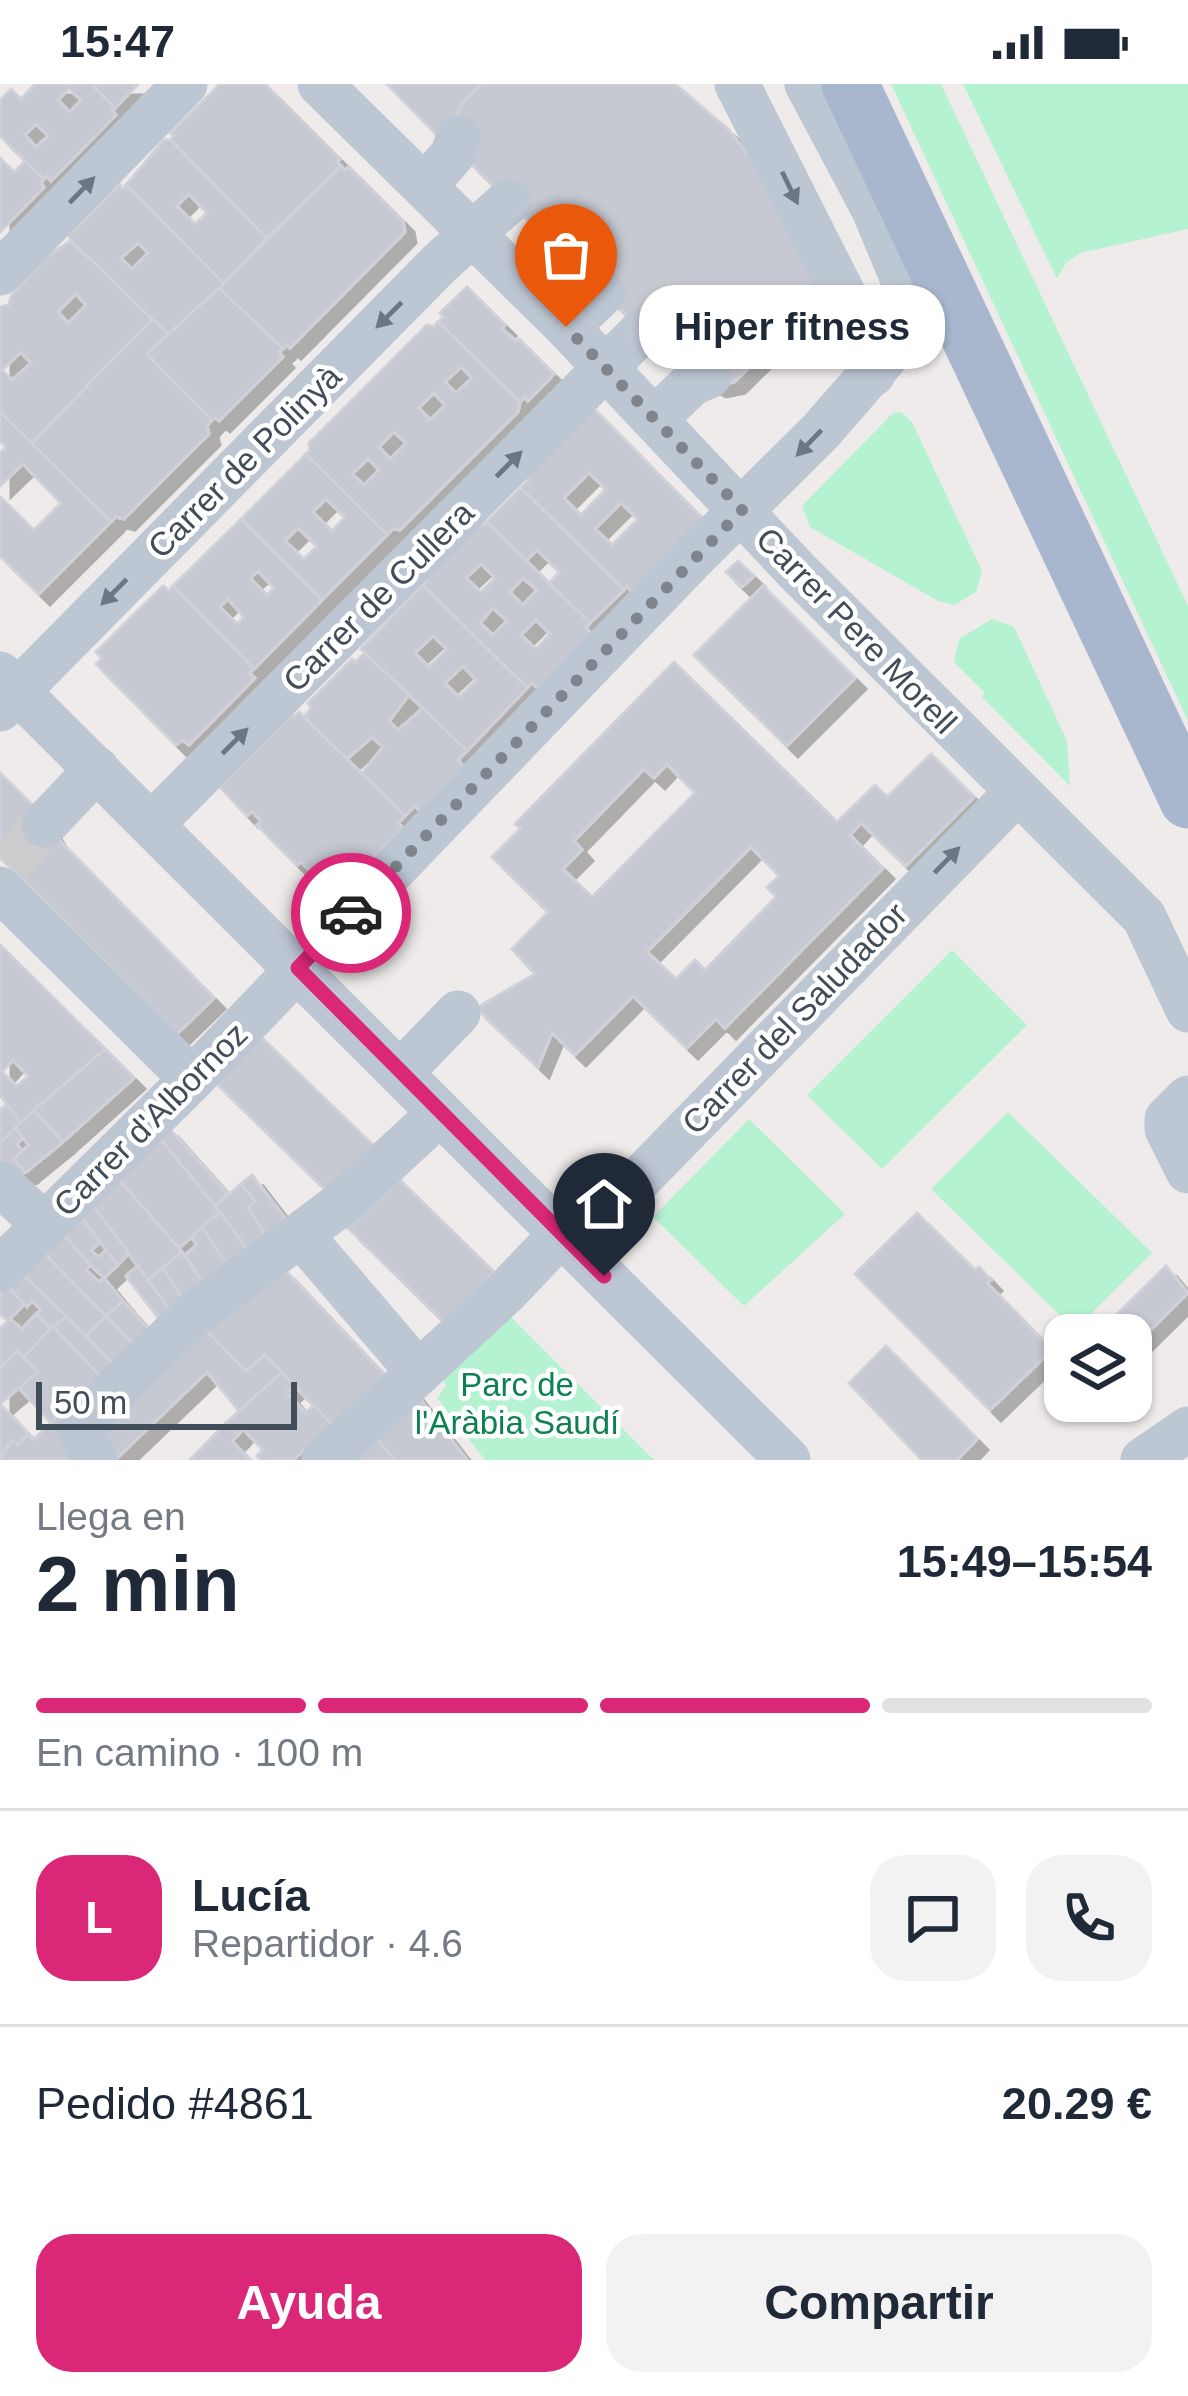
<!DOCTYPE html>
<html lang="es">
<head>
<meta charset="utf-8">
<style>
	:root { --surface:#fff; --page:#f2f2f3; --text:#1f2937; --muted:#747a83; --line:#e0e1e3; --accent:#db2777 }
	body { margin:0; font-family:Arial,sans-serif; background:var(--page); color:var(--text); height:100vh; display:flex; flex-direction:column; font-size:45px; white-space:nowrap }
	* { box-sizing:border-box; margin:0 }
	p { font-size:39px; color:var(--muted) }
	.icon { flex:none; width:66px; height:66px; fill:none; stroke:currentColor; stroke-width:2; stroke-linecap:round; stroke-linejoin:round }
	.map { position:relative; height:1376px; overflow:hidden }
	.panel { display:flex; flex-direction:column; background:var(--surface); flex:1 }
	.panel>* { flex:none }
	.controls { position:absolute; left:1044px; top:1230px; display:grid; gap:24px }
	.controls a { display:grid; place-items:center; width:108px; height:108px; border-radius:24px; background:var(--surface); box-shadow:0 3px 9px #0004; font-size:60px }
	.scale { position:absolute; left:36px; bottom:30px; width:261px; box-sizing:border-box; padding-left:12px; border:6px solid #424d5a; border-top:0; font-size:33px; line-height:42px; white-space:nowrap; color:#424d5a; -webkit-text-stroke:9px #fff; paint-order:stroke }
	.pin { position:absolute; display:grid; place-items:center; width:102px; height:102px; color:#fff; margin:-123px -51px; border-radius:50% 50% 50% 0; rotate:-45deg; box-shadow:0 0 12px #0007 }
	.pin .icon { rotate:45deg }
	.courier { position:absolute; display:grid; place-items:center; width:120px; height:120px; margin:-60px; border:9px solid #db2777; border-radius:50%; background:#fff; color:#222; box-shadow:0 3px 15px #0007 }
	.bubble { position:absolute; height:84px; border-radius:36px; background:var(--surface); box-shadow:0 3px 9px #0004; font-size:39px; font-weight:800; line-height:84px; text-align:center }
	.head em { font-style:normal; font-weight:800 }
	.head div { display:flex; flex-direction:column-reverse }
	.head { display:flex; align-items:center; justify-content:space-between; height:204px; padding:0 36px }
	h1 { font-size:78px; font-weight:800; line-height:90px }
	.bar { display:grid; grid-template-columns:repeat(4,1fr); gap:18px 12px; align-content:center; height:144px; padding:0 36px }
	.bar i { height:15px; border-radius:9px; background:var(--line) }
	.bar .active { background:var(--accent) }
	.bar p { grid-column:span 4 }
	.line { display:flex; align-items:center; gap:30px; padding:0 36px; border-top:3px solid var(--line) }
	.line div { flex:1 }
	.round { display:grid; place-items:center; flex:none; width:126px; height:126px; border-radius:36px; background:var(--page) }
	.button { display:flex; gap:24px; margin-top:auto; padding:24px 36px }
	.button a { flex:1; height:138px; border-radius:36px; background:var(--accent); color:#fff; font-size:48px; font-weight:800; line-height:138px; text-align:center }
	.button a+a { background:var(--page); color:var(--text) }
	.status { display:flex; justify-content:space-between; align-items:center; height:84px; padding:0 60px; background:var(--surface); direction:ltr }
	.status svg { height:33px; fill:currentColor }
	.map>svg:first-child { display:block }
	.green { fill:#b4f2d2 }
	.building { fill:#c7c9d2; stroke:#cfd0d8; stroke-width:3; fill-rule:evenodd; filter:url(#shadow) }
	.lines { fill:none; stroke-linecap:round; stroke-linejoin:round }
	.minor-tunnel { stroke:#cccbce; stroke-width:45; stroke-dasharray:45 22; stroke-linecap:butt }
	.minor { stroke:#bdc6d3; stroke-width:45 }
	.major { stroke:#a8b7ce; stroke-width:57 }
	.oneway { fill:#6d7784 }
	.done { stroke:#7f848d; stroke-width:12; stroke-dasharray:0 21.6 }
	.route { stroke:#db2777; stroke-width:15 }
	.labels { text-anchor:middle; stroke-width:9; stroke-linejoin:round; paint-order:stroke }
	.street-label { font-size:33px; fill:#424d5a; stroke:#fff }
	.park-label { font-size:33px; fill:#0f8052; stroke:#fff }
</style>
</head>
<body>
<div class="status"><b>15:47</b><svg viewBox="0 0 49 12"><path d="M0 12V9h3v3zM5 12V6h3v6zM10 12V3h3v9zM15 12V0h3v12zM26 1h20v11H26zM47 4h2v5h-2z"/></svg></div>
<div class="map">
<svg width="1188" height="1376" viewBox="0 0 1188 1376">
	<defs>
		<filter id="shadow"><feDropShadow dx="11" dy="11" stdDeviation="0" flood-color="#0004"/></filter>
	</defs>
	<rect width="100%" height="100%" fill="#efebeb"/>
	<g class="green">
		<path d="M891,0H941L1188,522V637Z"/>
		<path d="M963,0H1188V145L1080,169L1066,179L1057,195Z"/>
		<path d="M901,328L912,338L982,487L976,508L954,521L938,517L810,443L802,422L893,329Z"/>
		<path d="M992,535L1014,543L1067,657L1070,702L982,613L985,609L954,578L959,555Z"/>
		<path d="M952,866L1027,941L882,1085L807,1011Z"/>
		<path d="M1008,1028L1152,1169L1075,1246L931,1105Z"/>
		<path d="M749,1035L845,1130L744,1222L653,1133Z"/>
		<path d="M504,1226L654,1376H485L437,1314L446,1302L443,1294Z"/>
	</g>
	<g class="building">
		<path d="M35,0H91L115,24L112,26L116,31L51,97L47,92L44,95L0,52V16L11,5L21,15ZM69,5L81,16L70,28L58,16ZM36,40L48,52L36,63L25,51Z"/>
		<path d="M91,0H138L115,24Z"/>
		<path d="M220,0H265L340,75L337,78L341,82L266,154L171,56L174,51L171,49Z"/>
		<path d="M387,0H481L462,20L442,56Z"/>
		<path d="M481,0H675L728,45L762,89L821,213L734,298L715,302L678,282L467,76L451,42L462,20Z"/>
		<path d="M164,56H171L266,154L224,200L126,101ZM189,110L207,129L195,140L177,122Z"/>
		<path d="M0,74L14,88L25,77L44,95L41,99L44,103L0,148Z"/>
		<path d="M341,82L345,86L349,83L403,137L405,148L290,264L287,261L283,265L219,204Z"/>
		<path d="M120,101L123,105L126,101L224,200L168,250L71,157L69,151ZM138,159L148,169L132,185L121,174Z"/>
		<path d="M71,157L152,235L31,360L0,328V223L9,221L11,212L46,173ZM76,210L86,221L68,239L58,228ZM21,268L31,279L12,296L2,286Z"/>
		<path d="M467,203L505,241L502,244L508,250L516,257L519,255L554,290L528,317L525,313L520,318L438,238L444,233L440,229Z"/>
		<path d="M219,204L283,265L279,268L283,273L219,337L216,334L212,336L147,270Z"/>
		<path d="M152,235L168,250L147,270L212,336L207,342L209,350L124,435L116,433L111,438L31,360Z"/>
		<path d="M438,238L520,318L518,328L400,446L393,445L387,451L306,370L310,366L309,359L427,241L434,243ZM461,283L472,294L456,309L445,298ZM434,309L445,321L430,336L419,324ZM394,348L406,359L390,375L379,363ZM368,375L379,386L364,401L352,390Z"/>
		<path d="M592,323L703,435L633,509L627,502L624,506L521,404L529,396L524,392ZM589,389L606,405L581,431L564,414ZM621,419L638,435L612,461L595,445Z"/>
		<path d="M0,328L111,438L39,510L0,472V413L34,446L61,419L23,380L0,402V369L6,363L0,357Z"/>
		<path d="M306,370L387,451L322,516L241,435ZM326,415L345,433L332,447L313,428ZM298,444L317,462L304,475L285,457Z"/>
		<path d="M521,404L624,506L590,539L549,499L560,488L537,466L526,477L487,438Z"/>
		<path d="M241,435L322,516L254,585L173,502ZM258,487L274,504L267,511L250,494ZM228,515L244,533L237,540L220,523Z"/>
		<path d="M480,438L483,441L487,438L590,539L586,544L592,550L538,604L532,599L527,604L423,501L427,497L424,494ZM481,480L495,494L481,508L466,494ZM523,494L537,506L523,521L510,508ZM493,524L507,537L493,551L480,539ZM536,536L550,550L536,565L521,551Z"/>
		<path d="M738,477L754,492L742,503L726,488Z"/>
		<path d="M423,501L527,604L467,667L361,565ZM433,552L447,565L429,583L415,569ZM463,582L476,596L459,613L445,599Z"/>
		<path d="M163,502L169,507L173,502L254,585L249,589L255,594L189,661L182,656L176,661L96,580L102,574L96,568Z"/>
		<path d="M763,502L855,594L787,662L694,571Z"/>
		<path d="M365,569L409,611L389,637L398,646L423,624L467,667L458,676L463,682L420,727L415,722L405,732L362,689L383,663L372,653L347,675L304,632L312,624L308,619L352,575L355,578Z"/>
		<path d="M674,578L837,738L875,701L887,713L931,670L974,713L906,782L861,739L850,751L883,784L725,944L716,935L687,964L633,912L575,971L552,949L538,983L476,924L535,890L512,865L548,828L492,773L521,744L515,740ZM667,680L695,709L592,813L563,785L582,766L574,757L644,685L654,694ZM751,763L779,792L767,803L776,813L705,886L695,876L676,895L647,868Z"/>
		<path d="M299,628L405,732L398,739L403,744L330,815L307,791L310,787L301,778L297,781L257,741L261,737L252,727L247,732L220,703L292,630L294,633Z"/>
		<path d="M0,689L41,730L55,752L16,788L0,774Z"/>
		<path d="M55,752L214,914L177,950L16,788Z"/>
		<path d="M0,861L105,965L20,1039L0,1011ZM13,976L28,992L17,1002L2,988Z"/>
		<path d="M260,952L374,1062L329,1109L215,998Z"/>
		<path d="M105,965L134,994L63,1058L34,1026Z"/>
		<path d="M7,1020L20,1039L0,1059V1026Z"/>
		<path d="M34,1026L63,1058L26,1088L13,1075L29,1061L15,1044Z"/>
		<path d="M167,1042L227,1109L215,1122L157,1051Z"/>
		<path d="M15,1044L23,1054L17,1060L22,1067L13,1075L26,1088L19,1091L0,1086V1059Z"/>
		<path d="M157,1051L220,1128L179,1164L113,1089Z"/>
		<path d="M113,1089L182,1168L148,1196L88,1115Z"/>
		<path d="M252,1091L288,1138L266,1153L248,1123L255,1117L241,1100Z"/>
		<path d="M400,1096L494,1188L446,1240L348,1144Z"/>
		<path d="M241,1100L255,1117L248,1123L266,1153L248,1166L215,1122Z"/>
		<path d="M88,1115L129,1169L118,1181L76,1127Z"/>
		<path d="M76,1127L100,1158L91,1167L99,1173L106,1166L118,1181L104,1194L65,1156L67,1152L58,1144Z"/>
		<path d="M220,1128L248,1166L227,1182L202,1143Z"/>
		<path d="M917,1129L975,1186L979,1183L991,1196L987,1199L1052,1266L990,1326L855,1190Z"/>
		<path d="M202,1143L227,1182L204,1201L185,1171L197,1161L191,1153Z"/>
		<path d="M58,1144L90,1181L86,1186L99,1198L104,1194L123,1217L106,1232L39,1164Z"/>
		<path d="M39,1164L106,1232L86,1252L17,1185Z"/>
		<path d="M182,1168L204,1201L184,1217L163,1184Z"/>
		<path d="M138,1182L171,1227L160,1236L126,1192Z"/>
		<path d="M1166,1182L1188,1209L1131,1265V1251H1096Z"/>
		<path d="M163,1184L184,1217L171,1227L148,1196Z"/>
		<path d="M17,1185L67,1233L51,1245L36,1230L41,1226L32,1217L27,1223L4,1199Z"/>
		<path d="M284,1185L387,1294L332,1341L265,1271L246,1287L201,1241Z"/>
		<path d="M4,1199L25,1220L8,1237L0,1230V1202Z"/>
		<path d="M123,1217L158,1256L143,1270L106,1232Z"/>
		<path d="M36,1230L51,1245L24,1273L17,1267L0,1284V1245L10,1235L22,1245Z"/>
		<path d="M106,1232L143,1270L122,1289L86,1252Z"/>
		<path d="M67,1233L122,1289L108,1301L53,1242Z"/>
		<path d="M201,1241L246,1287L265,1271L282,1288L239,1327L207,1288L115,1376L88,1352Z"/>
		<path d="M53,1242L108,1301L70,1344L58,1332L51,1339L19,1304L38,1288L24,1273Z"/>
		<path d="M886,1262L977,1355L957,1376H922L849,1299Z"/>
		<path d="M17,1267L38,1288L0,1320V1284Z"/>
		<path d="M282,1288L294,1302L287,1308L305,1329L314,1321L332,1341L293,1376H261L257,1372L263,1366L243,1345L238,1351L226,1339Z"/>
		<path d="M413,1306L467,1376H395L374,1352Z"/>
		<path d="M0,1320L28,1350L18,1361L12,1356L0,1372Z"/>
		<path d="M58,1332L70,1344L90,1376H0L12,1356L18,1361L28,1350L33,1356Z"/>
		<path d="M226,1339L238,1351L232,1357L250,1376H190Z"/>
		<path d="M374,1352L395,1376H355Z"/>
	</g>
	<g class="lines">
		<path class="minor-tunnel" d="M9,780L44,741"/>
		<g class="minor">
			<path d="M320,0L567,243L797,487L1144,833L1188,926"/>
			<path d="M737,0L856,235L867,261L873,290"/>
			<path d="M425,102L453,70L458,54"/>
			<path d="M0,189L185,0"/>
			<path d="M519,196L554,161"/>
			<path d="M567,243L603,209"/>
			<path d="M655,335L691,300L709,292"/>
			<path d="M0,590L788,1376"/>
			<path d="M0,625L440,179L509,117"/>
			<path d="M152,740L642,247"/>
			<path d="M44,741L97,685"/>
			<path d="M0,805L192,995"/>
			<path d="M400,989L458,929"/>
			<path d="M1188,1014L1167,1035V1045L1188,1087"/>
			<path d="M0,1100L45,1141"/>
			<path d="M301,1151L419,1289"/>
			<path d="M574,1162L1017,708"/>
			<path d="M0,1185L192,995L695,472L820,348L888,270L906,203L874,126L807,0"/>
			<path d="M95,1376L80,1346L116,1305L194,1230L345,1117L440,1029"/>
			<path d="M324,1376L506,1208L561,1150"/>
			<path d="M1143,1376L1188,1345"/>
		</g>
		<path class="major" d="M850,0L1188,716"/>
	</g>
	<defs><path id="oneway-solid" d="M-6-.8H1V-3.2L6.5 0L1 3.2V.8H-6Z" transform="scale(3)"/></defs>
	<g class="oneway">
		<use href="#oneway-solid" transform="translate(790 104) rotate(64)"/>
		<use href="#oneway-solid" transform="translate(82 106) rotate(-46)"/>
		<use href="#oneway-solid" transform="translate(389 231) rotate(135)"/>
		<use href="#oneway-solid" transform="translate(809 359) rotate(134)"/>
		<use href="#oneway-solid" transform="translate(509 380) rotate(-45)"/>
		<use href="#oneway-solid" transform="translate(114 508) rotate(135)"/>
		<use href="#oneway-solid" transform="translate(235 657) rotate(-45)"/>
		<use href="#oneway-solid" transform="translate(947 776) rotate(-46)"/>
	</g>
	<g class="lines">
		<path class="done" d="M351,829L742,426L566,243"/>
		<path class="route" d="M351,829L298,884L604,1192"/>
	</g>
	<g class="labels">
		<g class="street-label">
			<text transform="translate(244 377) rotate(-45)" y="12">Carrer de Polinyà</text>
			<text transform="translate(378 512) rotate(-45)" y="12">Carrer de Cullera</text>
			<text transform="translate(857 546) rotate(46)" y="12">Carrer Pere Morell</text>
			<text transform="translate(794 934) rotate(-46)" y="12">Carrer del Saludador</text>
			<text transform="translate(150 1035) rotate(-45)" y="12">Carrer d'Albornoz</text>
		</g>
		<g class="park-label">
			<text x="517" y="1312">Parc de<tspan x="517" dy="38">l'Aràbia Saudí</tspan></text>
		</g>
	</g>
</svg>
<div class="controls">
<a><svg class="icon" aria-label="layers" viewBox="0 0 24 24"><path d="M12 4l9 5-9 5-9-5zM3 14l9 5 9-5"/></svg></a>
</div>
<div class="scale">50 m</div>
<div class="pin" style="left:566px;top:243px;background:#ea580c"><svg class="icon" aria-label="bag" viewBox="0 0 24 24"><path d="M5 8h14l-1 12H6zM9 8a3 3 0 0 1 6 0"/></svg></div>
<div class="pin" style="left:604px;top:1192px;background:#1f2937"><svg class="icon" aria-label="home" viewBox="0 0 24 24"><path d="M3 11l9-7 9 7M6 9v11h12V9"/></svg></div>
<div class="courier" style="left:351px;top:829px"><svg class="icon" aria-label="car" viewBox="0 0 24 24"><path d="M5 17H2v-5l4-1 3-4h7l3 4 3 1v5h-3M9 17h6M6 11h13"/><circle cx="7" cy="17" r="2"/><circle cx="17" cy="17" r="2"/></svg></div>
<div class="bubble" style="left:639px;top:201px;width:306px">Hiper fitness</div>
</div>
<section class="panel">
<div class="head"><div><h1>2 min</h1><p>Llega en</p></div><em>15:49–15:54</em></div>
<div class="bar"><i class="active"></i><i class="active"></i><i class="active"></i><i></i><p>En camino · 100 m</p></div>
<div class="line" style="height:216px"><b class="round" style="background:var(--accent);color:#fff">L</b><div><b>Lucía</b><p>Repartidor · 4.6</p></div><a class="round"><svg class="icon" aria-label="chat" viewBox="0 0 24 24"><path d="M4 5h16v11H9l-5 4z"/></svg></a><a class="round"><svg class="icon" aria-label="phone" viewBox="0 0 24 24"><path d="M5 4h4l2 5-3 2q2 4 5 5l2-3 5 2v4C11 20 4 13 5 4z"/></svg></a></div>
<div class="line" style="height:156px"><div>Pedido #4861</div><b>20.29 €</b></div>
<div class="button"><a>Ayuda</a><a>Compartir</a></div>
</section>
</body>
</html>
